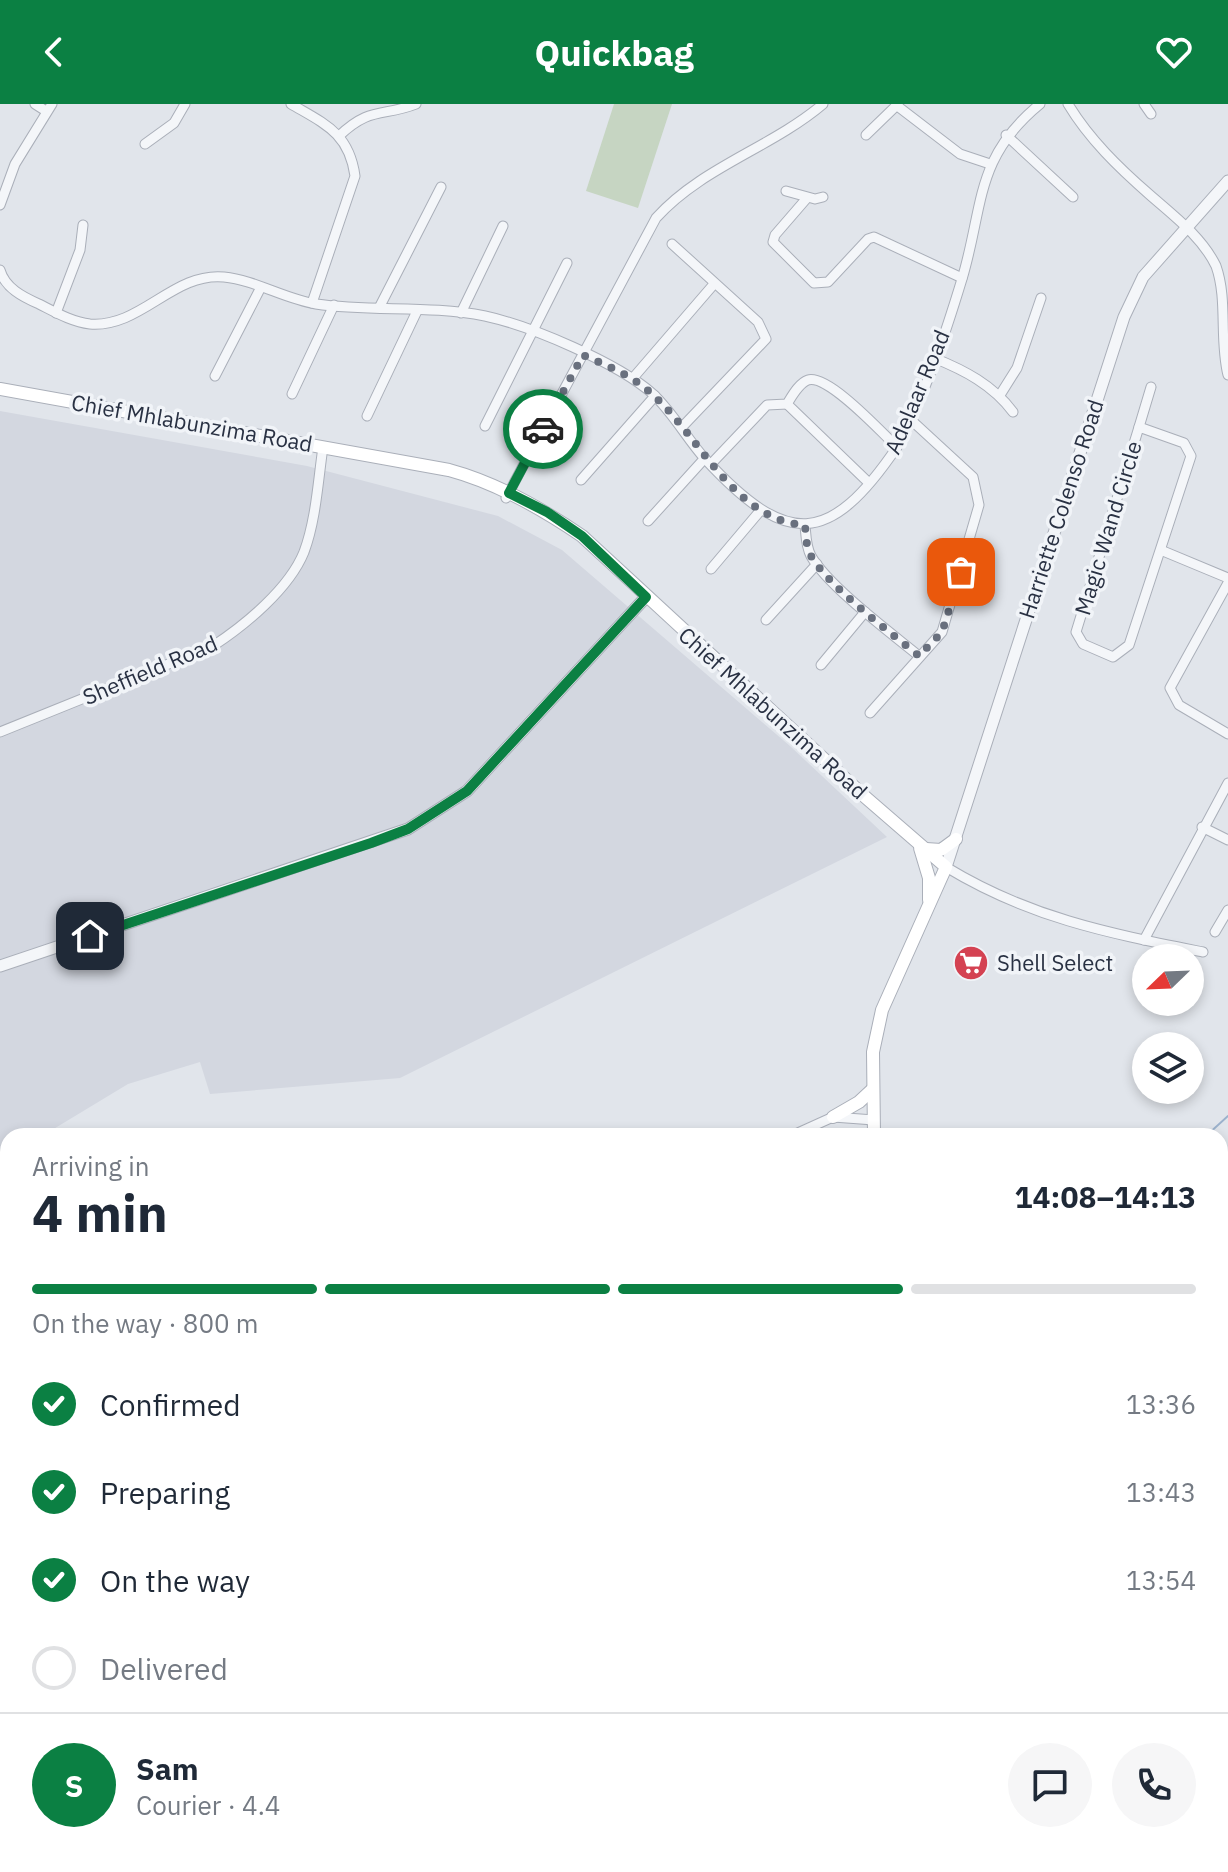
<!DOCTYPE html>
<html lang="en">
<head>
<meta charset="utf-8">
<style>
	:root { --surface:#fff; --page:#f6f6f7; --text:#1f2937; --muted:#747a83; --line:#e0e1e3; --accent:#0b8043 }
	body { margin:0; font-family:"IBM Plex Sans",sans-serif; background:var(--page); color:var(--text); height:100vh; display:flex; flex-direction:column; font-size:30px; white-space:nowrap }
	* { box-sizing:border-box; margin:0 }
	p { font-size:26px; color:var(--muted) }
	.icon { flex:none; width:44px; height:44px; fill:none; stroke:currentColor; stroke-width:2; stroke-linecap:round; stroke-linejoin:round }
	.map { position:relative; flex:1; overflow:hidden }
	.details { position:absolute; left:0px; top:1024px; width:1228px; height:744px; display:flex; flex-direction:column; background:var(--surface); border-radius:24px 24px 0 0; box-shadow:0 4px 12px #0003 }
	.details>* { flex:none }
	.needle { width:52px; rotate:247deg }
	.controls { position:absolute; left:1132px; top:840px; display:grid; gap:16px }
	.controls a { display:grid; place-items:center; width:72px; height:72px; border-radius:50%; background:var(--surface); box-shadow:0 4px 12px #0003; font-size:40px }
	.pin { position:absolute; display:grid; place-items:center; width:68px; height:68px; color:#fff; margin:-34px; border-radius:16px; box-shadow:0 4px 12px #0006 }
	.courier { position:absolute; display:grid; place-items:center; width:80px; height:80px; margin:-40px; border:6px solid #0b8043; border-radius:50%; background:#fff; color:#222; box-shadow:0 2px 10px #0007 }
	.overview em { font-style:normal; font-weight:800 }
	.overview div { display:flex; flex-direction:column-reverse }
	.overview { display:flex; align-items:center; justify-content:space-between; height:136px; padding:0 32px }
	h1 { font-size:52px; font-weight:800; line-height:60px }
	.bar { display:grid; grid-template-columns:repeat(4,1fr); gap:12px 8px; align-content:center; height:96px; padding:0 32px }
	.bar i { height:10px; border-radius:6px; background:var(--line) }
	.bar .on { background:var(--accent) }
	.bar p { grid-column:span 4 }
	.line { display:flex; align-items:center; gap:20px; padding:0 32px; border-top:2px solid var(--line) }
	.line div { flex:1 }
	.round { display:grid; place-items:center; flex:none; width:84px; height:84px; border-radius:42px; background:var(--page) }
	ol { padding:0 32px; list-style:none }
	li { display:flex; align-items:center; gap:24px; height:88px }
	li p { margin-inline-start:auto }
	li .icon { padding:8px; border-radius:50%; background:var(--accent); color:#fff; stroke-width:4 }
	li:last-child { color:var(--muted) }
	li i { width:44px; height:44px; border:4px solid var(--line); border-radius:50% }
	header { display:flex; justify-content:space-between; align-items:center; height:104px; padding:0 32px; background:var(--accent); color:#fff; font-size:36px; font-weight:800 }
	.map>svg:first-child { display:block }
	.built { fill:#d3d7e0 }
	.green { fill:#c6d5c2 }
	.lines { fill:none; stroke-linecap:round; stroke-linejoin:round }
	.stream { stroke:#9bb1cc; stroke-width:2 }
	.minor-casing { stroke:#aaafb9; stroke-width:11 }
	.tertiary-casing { stroke:#aaafb9; stroke-width:13 }
	.secondary-casing { stroke:#aaafb9; stroke-width:14 }
	.minor { stroke:#f4f6f9; stroke-width:9 }
	.tertiary { stroke:#f4f6f9; stroke-width:11 }
	.secondary { stroke:#fff; stroke-width:12 }
	.rail { stroke:#7a8395; stroke-width:2; stroke-dasharray:4 8; stroke-linecap:butt }
	.done { stroke:#69707e; stroke-width:8; stroke-dasharray:0 14.4 }
	.route { stroke:#0b8043; stroke-width:10 }
	.labels { text-anchor:middle; stroke-width:7; stroke-linejoin:round; paint-order:stroke }
	.street-label { font-size:22px; fill:#293143; stroke:#f1f4f8 }
	.poi-label { font-size:22px; fill:#293143; stroke:#f1f4f8; text-anchor:start }
</style>
</head>
<body>
<header><svg class="icon" aria-label="back" viewBox="0 0 24 24"><path d="M15 5l-7 7 7 7"/></svg>Quickbag<svg class="icon" aria-label="heart" viewBox="0 0 24 24"><path d="M12 20l-8-8c-3-5 5-10 8-4 3-6 11-1 8 4z"/></svg></header>
<div class="map">
<svg width="1228" height="1768" viewBox="0 0 1228 1768">
	<rect width="100%" height="100%" fill="#e1e5eb"/>
	<g class="built">
		<path d="M0,307L307,362L498,412L562,446L790,642L887,733L400,974L210,990L200,958L128,980L42,1032H8V1052L0,1057Z"/>
		<path d="M8,1749V1760H374L369,1768H0V1753Z"/>
		<path d="M498,1760H1050L1045,1768H493Z"/>
	</g>
	<path class="green" d="M614,0H672L638,104L586,87Z"/>
	<g class="lines">
		<g class="stream">
			<path d="M1206,1032L1228,1012"/>
			<path d="M403,1768L409,1760"/>
		</g>
		<g class="minor-casing">
			<g id="minor">
				<path d="M35,0L46,7"/>
				<path d="M291,0C325,20 349,29 355,72L312,199"/>
				<path d="M1068,0C1089,35 1119,64 1150,91C1174,112 1202,133 1216,162C1228,196 1219,235 1228,271"/>
				<path d="M1144,0L1151,10"/>
				<path d="M896,1L960,50L990,60"/>
				<path d="M866,31L898,0"/>
				<path d="M1006,31L1073,93"/>
				<path d="M339,32C370,2 383,13 416,0"/>
				<path d="M145,40L174,19L185,0"/>
				<path d="M786,87L815,95L823,93"/>
				<path d="M807,94L775,131L773,138L814,179L828,178L868,135L874,133L962,174"/>
				<path d="M0,101L15,60L52,0"/>
				<path d="M672,140L758,218L766,235L683,322"/>
				<path d="M0,166C5,184 23,193 39,200C55,208 72,218 90,220C141,224 173,168 224,173C255,176 285,195 316,200C372,208 429,201 485,212C531,222 618,259 653,290C674,310 687,335 706,356C787,443 829,443 897,343C925,291 945,231 962,175C984,102 974,54 1040,0"/>
				<path d="M380,202L441,83"/>
				<path d="M56,209L80,146L83,121"/>
				<path d="M461,209L503,122"/>
				<path d="M934,254C964,266 993,281 1013,308"/>
				<path d="M215,272L260,185"/>
				<path d="M633,274L714,180"/>
				<path d="M292,290L334,201"/>
				<path d="M1000,291L1017,264L1041,194"/>
				<path d="M787,300L869,379"/>
				<path d="M367,312L417,207"/>
				<path d="M485,322L567,159"/>
				<path d="M1139,323L1184,339L1191,352L1129,541L1113,553L1083,540L1076,528Z"/>
				<path d="M1139,323L1151,283"/>
				<path d="M711,360L767,301L787,300C792,292 799,279 808,276C828,270 881,328 897,343"/>
				<path d="M581,376L655,292"/>
				<path d="M506,394L656,114C702,63 771,44 823,0"/>
				<path d="M648,417L705,354"/>
				<path d="M805,421C806,432 806,443 811,452C828,482 891,529 919,552"/>
				<path d="M1163,447L1228,474"/>
				<path d="M711,465L760,407"/>
				<path d="M1228,479L1170,584L1179,601L1228,630"/>
				<path d="M766,516L817,460"/>
				<path d="M821,561L865,508"/>
				<path d="M870,609L942,528L979,401L973,373L910,315"/>
				<path d="M0,628L213,542C245,521 289,485 304,448C316,416 318,377 323,343"/>
				<path d="M1202,723L1228,736"/>
				<path d="M946,763C1030,814 1108,829 1203,848"/>
				<path d="M1215,828L1228,806"/>
				<path d="M1144,836L1228,679"/>
				<path d="M791,1032L833,1013L874,1016"/>
				<path d="M0,1317L8,1313"/>
				<path d="M0,1422L8,1427"/>
				<path d="M1220,1624L1228,1629"/>
			</g>
		</g>
		<g class="tertiary-casing">
			<g id="tertiary">
				<path d="M946,763L1124,213L1143,173L1228,77"/>
				<path d="M0,862L408,725L467,687L646,493"/>
			</g>
		</g>
		<g class="secondary-casing">
			<g id="secondary">
				<path d="M0,285L449,366C497,379 541,404 582,432L864,692L946,763L882,906L873,948L874,1032"/>
				<path d="M920,744L929,774V796"/>
				<path d="M926,745L941,746L956,735"/>
				<path d="M833,1013L859,998L873,985"/>
				<path d="M1220,1455L1228,1460"/>
				<path d="M1220,1565L1228,1553"/>
				<path d="M1081,1768L1087,1760"/>
			</g>
		</g>
		<use href="#minor" class="minor"/>
		<use href="#tertiary" class="tertiary"/>
		<use href="#secondary" class="secondary"/>
		<path class="rail" d="M1220,1104L1228,1096"/>
	</g>
	<g class="lines">
		<path class="done" d="M543,325L583,251C608,262 633,272 653,291C701,334 734,416 805,421C806,432 806,443 811,452C828,482 891,529 919,552L942,528L961,468"/>
		<path class="route" d="M90,832L371,739L408,725L467,687L646,493L582,432L547,408L509,389L543,325"/>
	</g>
	<defs>
		<g id="supermarket-disc" transform="scale(1.8)"><circle r="9.5" fill="#d44252" stroke="#f1f4f8"/><path d="M-6-5.5h2.5l.6 2H6L4.5 2H-2.5L-4.4-4H-6ZM-1.5 3.2a1.3 1.3 0 1 0 .1 0ZM3 3.2a1.3 1.3 0 1 0 .1 0Z" fill="#fff"/></g>
	</defs>
	<g fill-rule="evenodd">
		<use href="#supermarket-disc" x="971" y="859"/>
	</g>
	<g class="labels">
		<g class="street-label">
			<text transform="translate(917 288) rotate(-67)" y="8">Adelaar Road</text>
			<text transform="translate(192 319) rotate(10)" y="8">Chief Mhlabunzima Road</text>
			<text transform="translate(1061 405) rotate(-72)" y="8">Harriette Colenso Road</text>
			<text transform="translate(1108 424) rotate(-73)" y="8">Magic Wand Circle</text>
			<text transform="translate(150 566) rotate(-23)" y="8">Sheffield Road</text>
			<text transform="translate(773 609) rotate(42)" y="8">Chief Mhlabunzima Road</text>
		</g>
		<g class="poi-label">
			<text x="997" y="867">Shell Select</text>
		</g>
	</g>
</svg>
<div class="controls">
<a><svg class="needle" viewBox="-14 -14 28 28"><path d="M0-13l5 13h-10z" fill="#e53935"/><path d="M0 13l5-13h-10z" fill="#747a83"/></svg></a>
<a><svg class="icon" aria-label="layers" viewBox="0 0 24 24"><path d="M12 4l9 5-9 5-9-5zM3 14l9 5 9-5"/></svg></a>
</div>
<div class="pin" style="left:961px;top:468px;background:#ea580c"><svg class="icon" aria-label="bag" viewBox="0 0 24 24"><path d="M5 8h14l-1 12H6zM9 8a3 3 0 0 1 6 0"/></svg></div>
<div class="pin" style="left:90px;top:832px;background:#1f2937"><svg class="icon" aria-label="home" viewBox="0 0 24 24"><path d="M3 11l9-7 9 7M6 9v11h12V9"/></svg></div>
<div class="courier" style="left:543px;top:325px"><svg class="icon" aria-label="car" viewBox="0 0 24 24"><path d="M5 17H2v-5l4-1 3-4h7l3 4 3 1v5h-3M9 17h6M6 11h13"/><circle cx="7" cy="17" r="2"/><circle cx="17" cy="17" r="2"/></svg></div>
<section class="details">
<div class="overview"><div><h1>4 min</h1><p>Arriving in</p></div><em>14:08–14:13</em></div>
<div class="bar"><i class="on"></i><i class="on"></i><i class="on"></i><i></i><p>On the way · 800 m</p></div>
<ol>
<li><svg class="icon" aria-label="check" viewBox="0 0 24 24"><path d="M5 12l5 5 9-10"/></svg>Confirmed<p>13:36</p></li>
<li><svg class="icon" aria-label="check" viewBox="0 0 24 24"><path d="M5 12l5 5 9-10"/></svg>Preparing<p>13:43</p></li>
<li><svg class="icon" aria-label="check" viewBox="0 0 24 24"><path d="M5 12l5 5 9-10"/></svg>On the way<p>13:54</p></li>
<li><i></i>Delivered</li>
</ol>
<div class="line" style="height:144px"><b class="round" style="background:var(--accent);color:#fff">S</b><div><b>Sam</b><p>Courier · 4.4</p></div><a class="round"><svg class="icon" aria-label="chat" viewBox="0 0 24 24"><path d="M4 5h16v11H9l-5 4z"/></svg></a><a class="round"><svg class="icon" aria-label="phone" viewBox="0 0 24 24"><path d="M5 4h4l2 5-3 2q2 4 5 5l2-3 5 2v4C11 20 4 13 5 4z"/></svg></a></div>
</section>
</div>
</body>
</html>
